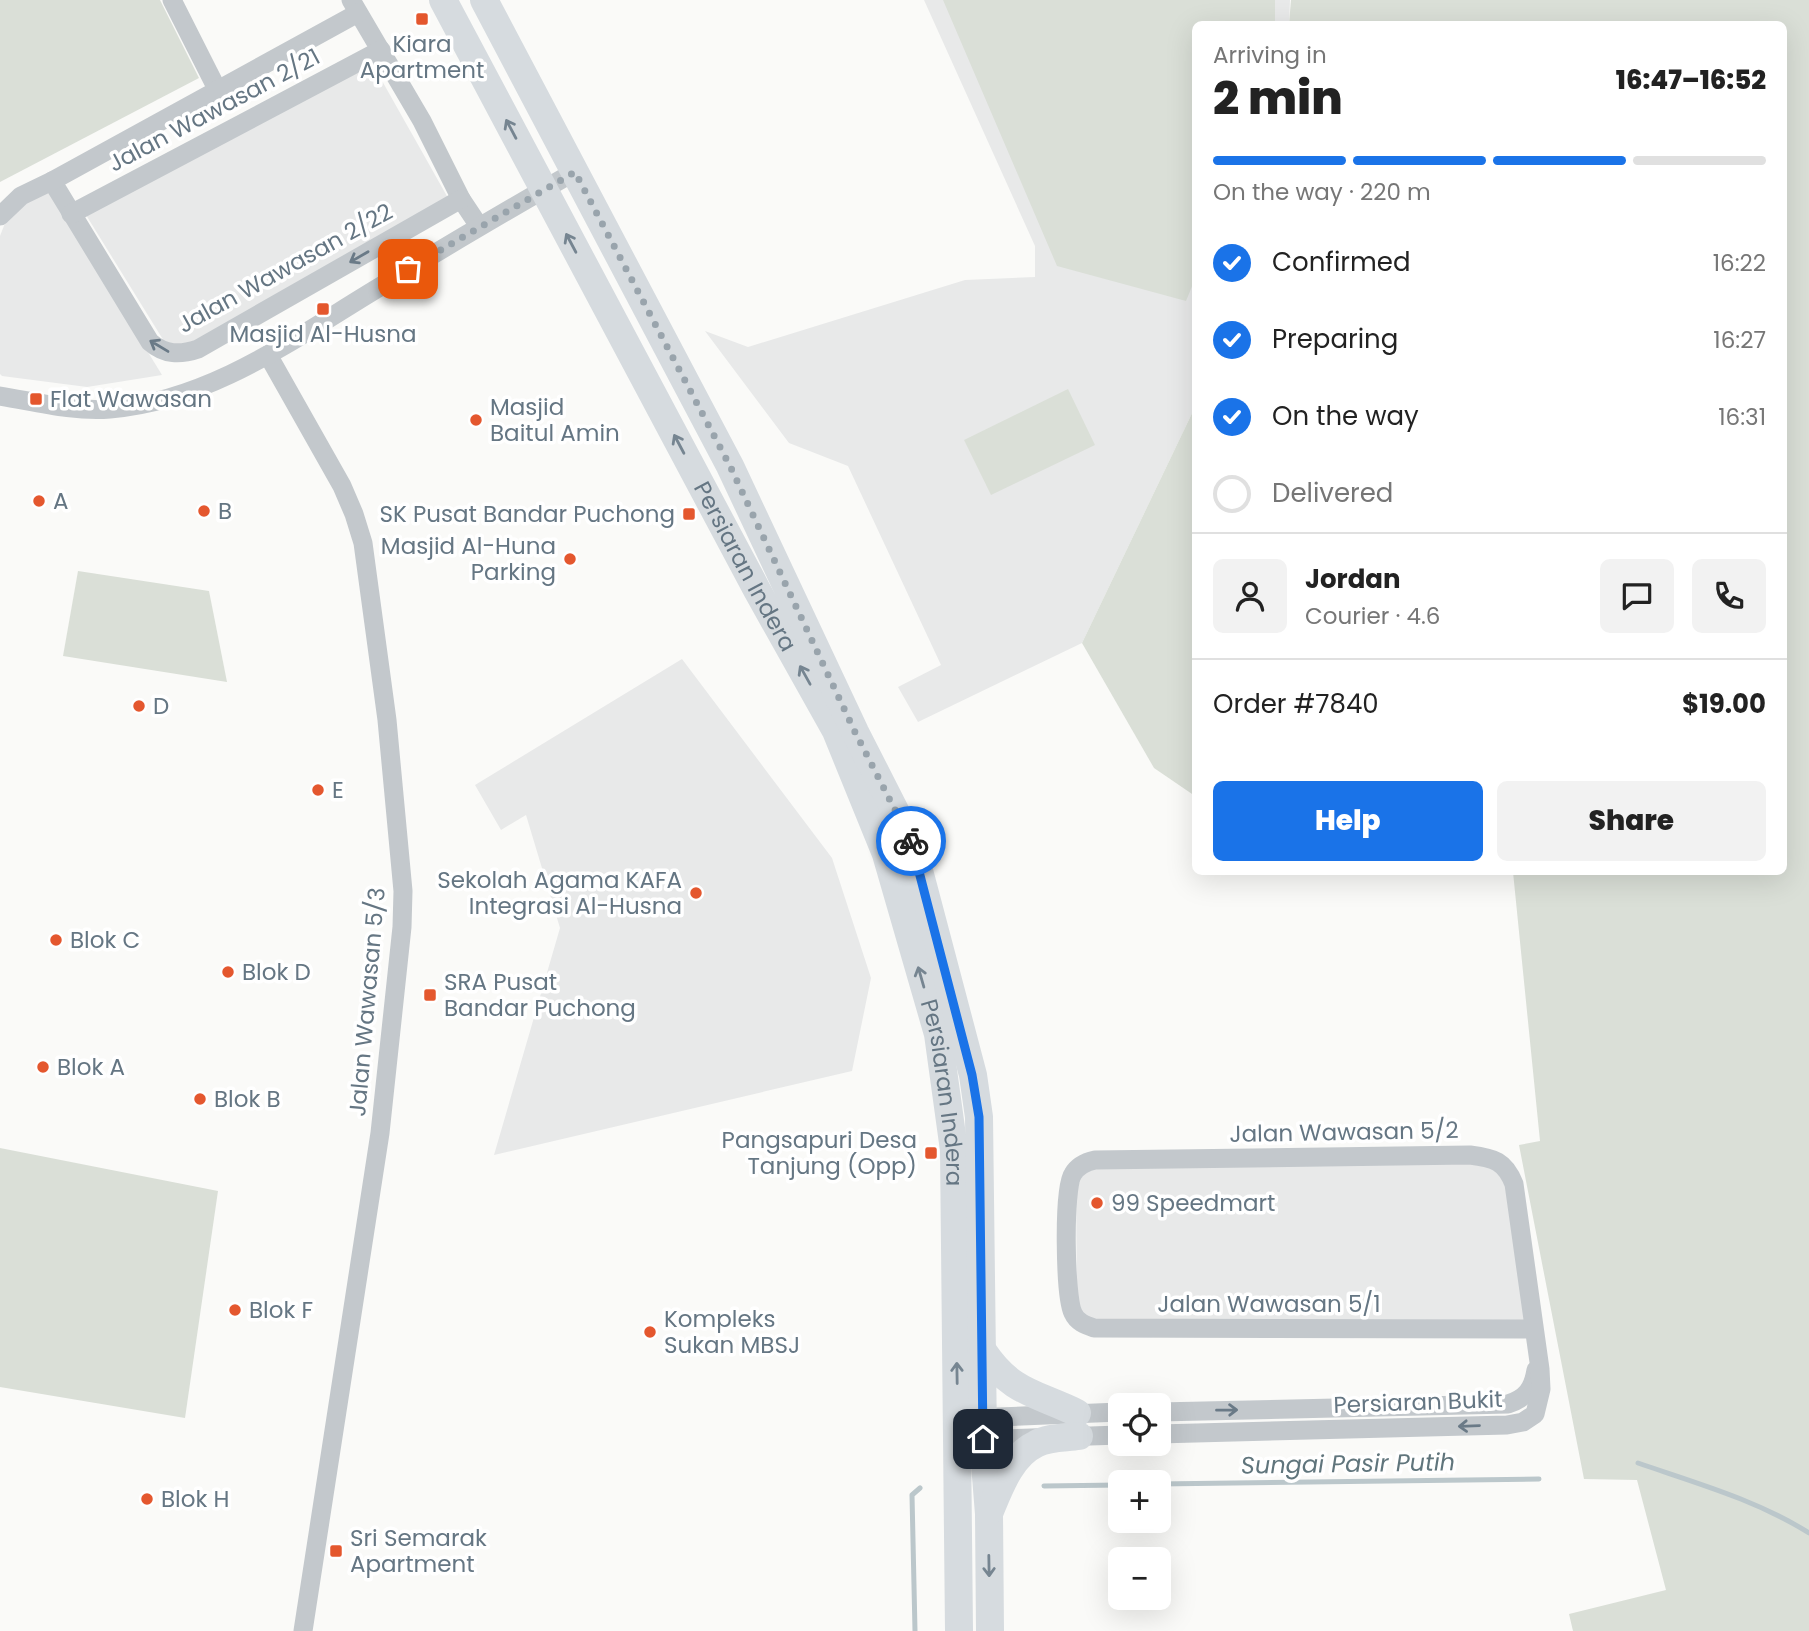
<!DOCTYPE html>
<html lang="en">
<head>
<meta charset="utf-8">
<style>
	:root { --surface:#fff; --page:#f2f2f2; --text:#222; --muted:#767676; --line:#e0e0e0; --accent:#1a73e8 }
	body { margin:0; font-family:Poppins,sans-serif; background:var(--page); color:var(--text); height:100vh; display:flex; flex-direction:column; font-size:26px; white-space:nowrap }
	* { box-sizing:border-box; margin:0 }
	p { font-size:23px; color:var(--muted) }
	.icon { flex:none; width:38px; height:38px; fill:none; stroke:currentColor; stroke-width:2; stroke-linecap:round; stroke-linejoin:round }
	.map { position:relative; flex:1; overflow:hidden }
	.side { position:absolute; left:1192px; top:21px; width:595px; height:854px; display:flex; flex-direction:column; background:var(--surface); border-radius:10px; box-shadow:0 7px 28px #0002 }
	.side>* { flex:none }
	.controls { position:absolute; left:1108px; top:1393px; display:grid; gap:14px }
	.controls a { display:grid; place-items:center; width:63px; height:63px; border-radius:10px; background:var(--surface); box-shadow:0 7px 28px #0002; font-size:35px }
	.pin { position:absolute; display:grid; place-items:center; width:60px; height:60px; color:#fff; margin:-30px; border-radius:14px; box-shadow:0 4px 10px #0006 }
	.courier { position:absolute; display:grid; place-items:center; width:70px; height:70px; margin:-35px; border:5px solid #1a73e8; border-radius:50%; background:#fff; color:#222; box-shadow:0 2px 9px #0007 }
	.headline em { font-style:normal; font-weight:800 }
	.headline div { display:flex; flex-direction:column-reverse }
	.headline { display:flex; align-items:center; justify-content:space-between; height:119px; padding:0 21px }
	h1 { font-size:46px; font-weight:800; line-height:52px }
	.bar { display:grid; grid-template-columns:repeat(4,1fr); gap:10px 7px; align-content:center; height:84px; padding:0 21px }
	.bar i { height:9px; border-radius:5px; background:var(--line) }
	.bar .selected { background:var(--accent) }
	.bar p { grid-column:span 4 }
	.line { display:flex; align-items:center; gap:18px; padding:0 21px; border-top:2px solid var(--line) }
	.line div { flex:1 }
	.round { display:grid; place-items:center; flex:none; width:74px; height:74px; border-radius:10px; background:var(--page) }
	ol { padding:0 21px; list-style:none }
	li { display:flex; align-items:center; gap:21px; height:77px }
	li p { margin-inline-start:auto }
	li .icon { padding:7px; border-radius:50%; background:var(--accent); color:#fff; stroke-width:4 }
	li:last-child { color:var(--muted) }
	li i { width:38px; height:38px; border:4px solid var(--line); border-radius:50% }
	.primary-button { display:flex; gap:14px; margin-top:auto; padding:14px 21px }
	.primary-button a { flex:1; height:80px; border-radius:10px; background:var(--accent); color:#fff; font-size:28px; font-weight:800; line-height:80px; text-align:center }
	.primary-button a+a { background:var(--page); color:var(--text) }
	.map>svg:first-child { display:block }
	.built { fill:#e8e9e9 }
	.green { fill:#dadfd7 }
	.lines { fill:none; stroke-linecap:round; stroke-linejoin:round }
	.stream { stroke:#bbc7cb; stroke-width:5 }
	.street { stroke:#c3c8cc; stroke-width:19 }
	.secondary { stroke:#d6dbdf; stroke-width:28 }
	.oneway { stroke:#768591 }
	.oneway2 { stroke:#6a7a87 }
	.done { stroke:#99a4ac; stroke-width:7; stroke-dasharray:0 12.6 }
	.route { stroke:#1a73e8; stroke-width:9 }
	.poi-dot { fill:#e4572e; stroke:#fff; stroke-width:2.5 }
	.labels { text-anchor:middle; stroke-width:7; stroke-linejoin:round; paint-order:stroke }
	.poi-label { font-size:23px; fill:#657683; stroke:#fff; text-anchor:start }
	.street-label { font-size:23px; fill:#657683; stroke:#fff }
	.water-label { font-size:24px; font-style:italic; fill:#60757c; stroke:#fff }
</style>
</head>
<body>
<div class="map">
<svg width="1809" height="1631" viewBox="0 0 1809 1631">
	<rect width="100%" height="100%" fill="#fafaf8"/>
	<g class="built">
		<path d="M924,0H1290L1289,24H1195V407L1082,643L918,722L898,687L941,665L848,466L789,443L705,331L748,347L965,280L1035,277V246Z"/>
		<path d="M372,63L448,198L190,345L167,346L86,215Z"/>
		<path d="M49,191L162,375L87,387L2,376L0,374V236L7,218L16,206Z"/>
		<path d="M682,659L832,858L871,978L852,1071L494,1155L560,928L526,815L501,830L475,785Z"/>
		<path d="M1474,1163L1494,1168L1505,1177L1526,1320L1092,1321L1077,1305L1076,1190L1085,1171L1096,1168Z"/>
	</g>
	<g class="green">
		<path d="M0,0H160L199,78L0,182Z"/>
		<path d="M943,0H1275V24H1195V279L1186,301L1057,266Z"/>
		<path d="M1291,0H1809V1631H1573L1569,1614L1666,1590L1637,1480L1584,1479L1519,1145L1540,1141L1513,872H1783V24H1289Z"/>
		<path d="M1068,389L1095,445L991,495L964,440Z"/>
		<path d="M1195,407V796L1154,768L1082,643Z"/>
		<path d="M78,571L209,591L227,682L63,656Z"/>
		<path d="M0,1148L218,1191L185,1418L0,1387Z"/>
	</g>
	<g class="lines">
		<g class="stream">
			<path d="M1638,1463C1696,1483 1757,1500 1809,1533"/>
			<path d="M1158,1484L1539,1479"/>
			<path d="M1044,1486L1120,1485"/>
			<path d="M915,1631L912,1495L920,1488"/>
		</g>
		<g class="street">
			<path d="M172,0L218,91"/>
			<path d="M351,0L422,121L461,199L479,226"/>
			<path d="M52,181L150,342C165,355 180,355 198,349L461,199"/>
			<path d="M71,214L381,50"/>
			<path d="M0,216L21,196L52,181L358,13"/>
			<path d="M268,355L342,486L354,514L363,543L387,720L403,891L402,927L380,1133L303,1631"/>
			<path d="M0,396C36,402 74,412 110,409C210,401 295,338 378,288C443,248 508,210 574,172"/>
			<path d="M1158,1412L1508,1404C1526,1398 1533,1389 1536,1370"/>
			<path d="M973,1418L1120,1412"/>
			<path d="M1158,1434L1507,1425L1523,1422L1535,1414L1541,1389L1540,1369L1514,1184C1505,1161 1494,1158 1470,1155L1095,1160C1086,1162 1078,1165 1073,1174C1063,1188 1065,1297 1073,1313C1077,1322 1085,1325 1094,1328L1534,1329"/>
			<path d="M971,1440L1120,1435"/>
		</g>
		<g class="secondary">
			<path id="s1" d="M443,0L757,590L836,731L886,854L938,1034L954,1150L959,1631"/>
			<path d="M484,0L730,466L855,732L912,844L973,1075L979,1117L983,1439L989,1514L990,1631"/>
			<path d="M983,1351C1011,1393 1036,1393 1077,1413"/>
			<path d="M990,1511C1000,1487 1011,1456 1036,1444C1048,1437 1065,1438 1079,1436"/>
		</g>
	</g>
	<defs><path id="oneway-shaft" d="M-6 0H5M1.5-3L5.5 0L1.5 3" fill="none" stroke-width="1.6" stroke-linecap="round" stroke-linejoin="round" transform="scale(1.75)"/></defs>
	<g class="oneway">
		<use href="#oneway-shaft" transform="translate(511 129) rotate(-118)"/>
		<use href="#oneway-shaft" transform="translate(571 243) rotate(-118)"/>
		<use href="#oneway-shaft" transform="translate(679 444) rotate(-118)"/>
		<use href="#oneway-shaft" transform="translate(805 675) rotate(-119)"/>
		<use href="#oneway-shaft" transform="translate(921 977) rotate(-106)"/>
		<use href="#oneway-shaft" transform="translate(957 1373) rotate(-91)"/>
		<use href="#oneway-shaft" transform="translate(989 1566) rotate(89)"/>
	</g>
	<g class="oneway2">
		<use href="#oneway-shaft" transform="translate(359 257) rotate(150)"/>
		<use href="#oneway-shaft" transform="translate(159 346) rotate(-149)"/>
		<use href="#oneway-shaft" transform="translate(1227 1410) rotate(-1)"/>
		<use href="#oneway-shaft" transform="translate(1469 1426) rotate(178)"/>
	</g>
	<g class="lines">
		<path class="done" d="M408,269L575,172L730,466L855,732L911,841"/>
		<path class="route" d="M911,841L972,1075L979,1117L983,1439"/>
	</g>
	<g class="poi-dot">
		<rect x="415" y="12" width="14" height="14" rx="3.5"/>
		<rect x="316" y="302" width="14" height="14" rx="3.5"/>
		<rect x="29" y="392" width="14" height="14" rx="3.5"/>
		<circle cx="476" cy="420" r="7"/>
		<circle cx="39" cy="501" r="7"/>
		<circle cx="204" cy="511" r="7"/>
		<rect x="682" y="507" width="14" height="14" rx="3.5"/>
		<circle cx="570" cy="559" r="7"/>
		<circle cx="139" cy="706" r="7"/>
		<circle cx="318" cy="790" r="7"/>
		<circle cx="696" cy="893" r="7"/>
		<circle cx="56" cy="940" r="7"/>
		<circle cx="228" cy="972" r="7"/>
		<rect x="423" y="988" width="14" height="14" rx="3.5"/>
		<circle cx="43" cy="1067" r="7"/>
		<circle cx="200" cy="1099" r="7"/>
		<rect x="924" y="1146" width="14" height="14" rx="3.5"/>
		<circle cx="1097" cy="1203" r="7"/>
		<circle cx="235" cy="1310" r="7"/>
		<circle cx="650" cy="1332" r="7"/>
		<circle cx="147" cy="1499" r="7"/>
		<rect x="329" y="1544" width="14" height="14" rx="3.5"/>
	</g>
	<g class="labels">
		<g class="poi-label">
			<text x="422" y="52" text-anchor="middle">Kiara<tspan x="422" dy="26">Apartment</tspan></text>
			<text x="323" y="342" text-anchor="middle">Masjid Al-Husna</text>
			<text x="50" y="407">Flat Wawasan</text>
			<text x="490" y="415">Masjid<tspan x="490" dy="26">Baitul Amin</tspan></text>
			<text x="53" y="509">A</text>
			<text x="218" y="519">B</text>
			<text x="675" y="522" text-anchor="end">SK Pusat Bandar Puchong</text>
			<text x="556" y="554" text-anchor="end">Masjid Al-Huna<tspan x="556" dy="26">Parking</tspan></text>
			<text x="153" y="714">D</text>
			<text x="332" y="798">E</text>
			<text x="682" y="888" text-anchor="end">Sekolah Agama KAFA<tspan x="682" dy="26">Integrasi Al-Husna</tspan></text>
			<text x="70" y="948">Blok C</text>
			<text x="242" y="980">Blok D</text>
			<text x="444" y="990">SRA Pusat<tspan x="444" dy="26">Bandar Puchong</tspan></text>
			<text x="57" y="1075">Blok A</text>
			<text x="214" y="1107">Blok B</text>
			<text x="917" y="1148" text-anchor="end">Pangsapuri Desa<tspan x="917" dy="26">Tanjung (Opp)</tspan></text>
			<text x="1111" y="1211">99 Speedmart</text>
			<text x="249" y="1318">Blok F</text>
			<text x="664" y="1327">Kompleks<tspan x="664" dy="26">Sukan MBSJ</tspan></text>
			<text x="161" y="1507">Blok H</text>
			<text x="350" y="1546">Sri Semarak<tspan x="350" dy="26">Apartment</tspan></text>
		</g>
		<g class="street-label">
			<text transform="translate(214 110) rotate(-28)" y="8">Jalan Wawasan 2/21</text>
			<text transform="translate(285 268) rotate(-29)" y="8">Jalan Wawasan 2/22</text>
			<text dy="8" stroke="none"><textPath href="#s1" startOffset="642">Persiaran Indera</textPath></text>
			<text transform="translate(367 1002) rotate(-85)" y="8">Jalan Wawasan 5/3</text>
			<text dy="8" stroke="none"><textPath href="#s1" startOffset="1209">Persiaran Indera</textPath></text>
			<text transform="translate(1344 1132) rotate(-1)" y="8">Jalan Wawasan 5/2</text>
			<text x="1269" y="1312">Jalan Wawasan 5/1</text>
			<text transform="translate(1418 1402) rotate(-2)" y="8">Persiaran Bukit</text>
		</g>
		<g class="water-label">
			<text transform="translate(1348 1464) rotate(-1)" y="8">Sungai Pasir Putih</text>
		</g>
	</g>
</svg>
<div class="controls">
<a><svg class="icon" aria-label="locate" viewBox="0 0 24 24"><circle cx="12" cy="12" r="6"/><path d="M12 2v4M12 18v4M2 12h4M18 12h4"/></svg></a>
<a>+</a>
<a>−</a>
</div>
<div class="pin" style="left:408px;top:269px;background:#ea580c"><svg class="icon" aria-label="bag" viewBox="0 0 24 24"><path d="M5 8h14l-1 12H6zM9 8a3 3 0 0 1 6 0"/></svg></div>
<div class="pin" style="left:983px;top:1439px;background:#1f2937"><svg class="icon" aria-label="home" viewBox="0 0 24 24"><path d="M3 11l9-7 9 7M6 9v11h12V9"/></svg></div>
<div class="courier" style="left:911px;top:841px"><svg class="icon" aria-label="bike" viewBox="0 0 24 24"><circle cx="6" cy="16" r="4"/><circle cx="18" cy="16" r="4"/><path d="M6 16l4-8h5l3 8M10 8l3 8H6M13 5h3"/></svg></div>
<section class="side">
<div class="headline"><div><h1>2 min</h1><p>Arriving in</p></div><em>16:47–16:52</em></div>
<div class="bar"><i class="selected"></i><i class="selected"></i><i class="selected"></i><i></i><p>On the way · 220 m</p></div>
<ol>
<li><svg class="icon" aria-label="check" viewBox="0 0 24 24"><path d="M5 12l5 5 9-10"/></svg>Confirmed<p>16:22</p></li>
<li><svg class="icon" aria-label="check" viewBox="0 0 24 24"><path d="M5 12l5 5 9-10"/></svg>Preparing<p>16:27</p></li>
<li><svg class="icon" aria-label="check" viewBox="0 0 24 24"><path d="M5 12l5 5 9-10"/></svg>On the way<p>16:31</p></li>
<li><i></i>Delivered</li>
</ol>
<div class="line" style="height:126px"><a class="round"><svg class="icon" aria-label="person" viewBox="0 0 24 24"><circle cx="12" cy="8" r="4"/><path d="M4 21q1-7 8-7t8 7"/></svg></a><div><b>Jordan</b><p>Courier · 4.6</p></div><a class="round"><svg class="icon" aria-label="chat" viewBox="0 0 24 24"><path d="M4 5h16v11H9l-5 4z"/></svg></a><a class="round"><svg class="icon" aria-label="phone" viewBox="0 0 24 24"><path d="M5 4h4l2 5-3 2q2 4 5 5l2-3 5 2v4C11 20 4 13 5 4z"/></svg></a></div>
<div class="line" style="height:91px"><div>Order #7840</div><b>$19.00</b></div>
<div class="primary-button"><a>Help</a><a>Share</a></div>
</section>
</div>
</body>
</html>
